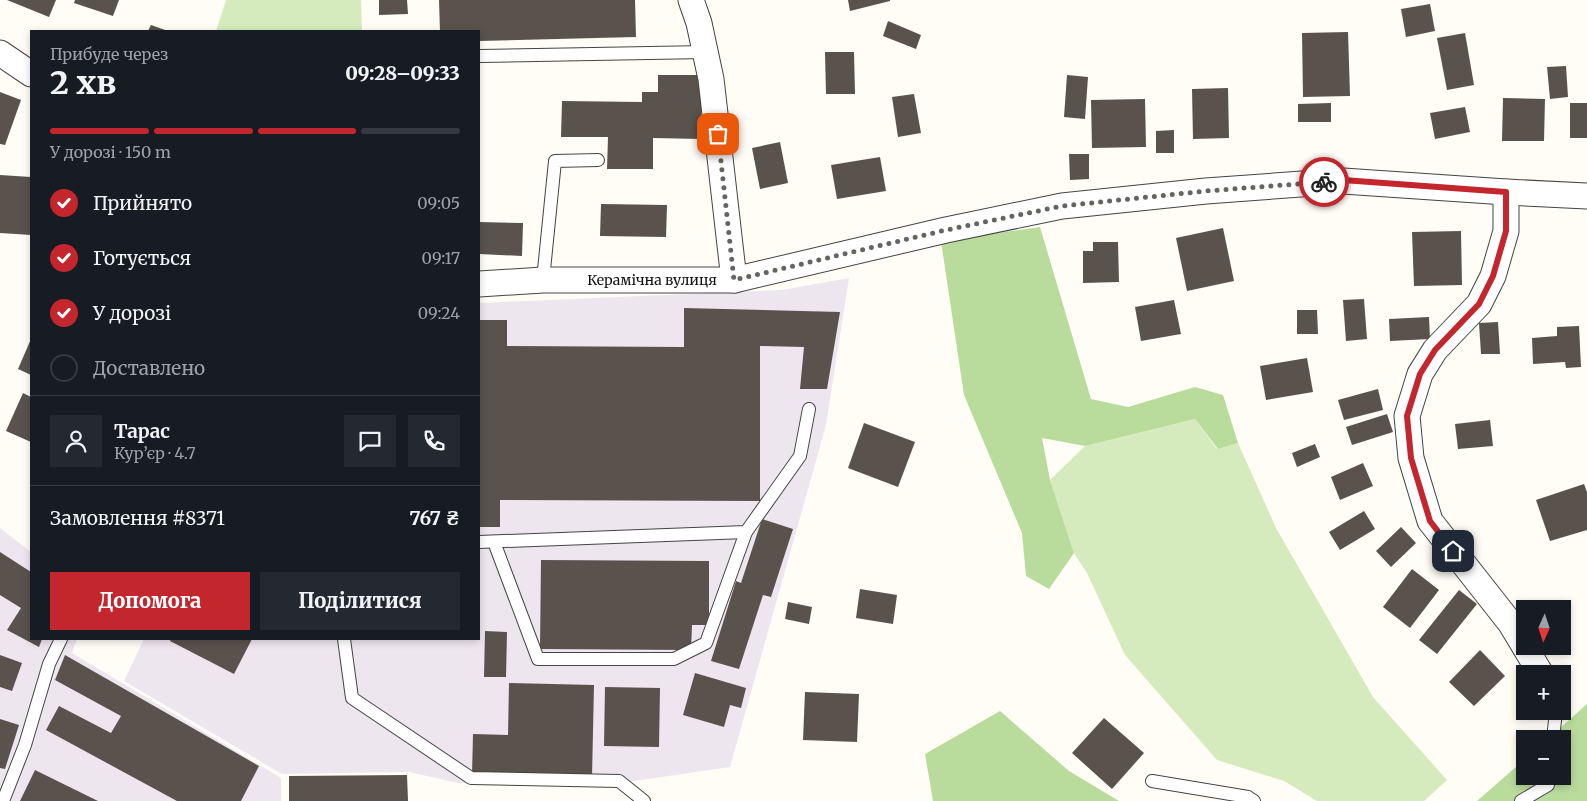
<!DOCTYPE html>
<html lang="uk">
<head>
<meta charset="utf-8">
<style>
	:root { --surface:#171b24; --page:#242831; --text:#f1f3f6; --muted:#9ea1a6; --line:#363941; --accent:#c4262e }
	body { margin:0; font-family:Merriweather,serif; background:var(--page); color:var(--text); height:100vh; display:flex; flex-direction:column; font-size:19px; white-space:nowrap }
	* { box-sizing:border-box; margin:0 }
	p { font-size:16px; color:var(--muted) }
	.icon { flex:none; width:28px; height:28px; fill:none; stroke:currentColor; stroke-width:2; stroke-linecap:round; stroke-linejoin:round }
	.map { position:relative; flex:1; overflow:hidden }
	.details { position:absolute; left:30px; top:30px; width:450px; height:610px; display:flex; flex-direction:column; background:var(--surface); border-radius:0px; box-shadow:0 2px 8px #0003 }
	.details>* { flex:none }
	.needle { width:32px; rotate:183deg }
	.buttons { position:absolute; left:1516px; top:600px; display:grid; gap:10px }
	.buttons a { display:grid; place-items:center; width:55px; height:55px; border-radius:0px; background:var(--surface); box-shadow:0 2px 8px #0003; font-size:25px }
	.pin { position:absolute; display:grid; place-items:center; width:42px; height:42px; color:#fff; margin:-21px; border-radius:10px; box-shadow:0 2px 8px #0006 }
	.courier { position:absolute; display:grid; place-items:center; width:50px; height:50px; margin:-25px; border:4px solid #c4262e; border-radius:50%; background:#fff; color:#222; box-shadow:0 1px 6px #0007 }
	.head em { font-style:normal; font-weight:800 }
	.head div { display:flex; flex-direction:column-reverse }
	.head { display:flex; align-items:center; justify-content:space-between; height:85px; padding:0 20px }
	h1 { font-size:32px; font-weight:800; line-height:38px }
	.bar { display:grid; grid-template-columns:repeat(4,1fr); gap:8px 5px; align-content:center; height:60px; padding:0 20px }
	.bar i { height:6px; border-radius:4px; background:var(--line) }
	.bar .active { background:var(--accent) }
	.bar p { grid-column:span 4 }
	.line { display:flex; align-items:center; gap:12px; padding:0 20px; border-top:1px solid var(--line) }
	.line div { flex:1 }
	.round { display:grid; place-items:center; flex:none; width:52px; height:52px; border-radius:0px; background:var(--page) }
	ol { padding:0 20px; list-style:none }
	li { display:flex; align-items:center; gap:15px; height:55px }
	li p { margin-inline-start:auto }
	li .icon { padding:5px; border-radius:50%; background:var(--accent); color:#fff; stroke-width:4 }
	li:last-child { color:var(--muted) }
	li i { width:28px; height:28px; border:2px solid var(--line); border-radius:50% }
	.cta { display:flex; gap:10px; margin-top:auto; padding:10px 20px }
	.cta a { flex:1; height:58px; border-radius:0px; background:var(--accent); color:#fff; font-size:20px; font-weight:800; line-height:58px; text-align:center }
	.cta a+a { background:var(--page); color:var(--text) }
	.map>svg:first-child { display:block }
	.industrial { fill:#eee6ef }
	.green { fill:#d5ebbd }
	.forest { fill:#b9dc9c }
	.building { fill:#5a524d }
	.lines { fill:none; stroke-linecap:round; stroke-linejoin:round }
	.service-casing { stroke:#444; stroke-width:14 }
	.minor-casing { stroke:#444; stroke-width:27 }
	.service { stroke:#fff; stroke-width:12 }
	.minor { stroke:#fff; stroke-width:25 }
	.done { stroke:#646461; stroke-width:5; stroke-dasharray:0 9 }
	.route { stroke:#c4262e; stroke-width:6 }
	.labels { text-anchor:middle; stroke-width:5; stroke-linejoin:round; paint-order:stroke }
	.street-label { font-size:14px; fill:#111; stroke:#fff }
</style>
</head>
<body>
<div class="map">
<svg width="1587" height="801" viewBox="0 0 1587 801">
	<rect width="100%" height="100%" fill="#fffdf5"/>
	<g class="industrial">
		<path d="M849,278L826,425L730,767L607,785L458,783L409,772L282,774L124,681L144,639H479V303L782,290Z"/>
		<path d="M0,528L31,552V639H77L72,653L281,778V801H0Z"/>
	</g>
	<g class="green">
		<path d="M226,0H361L362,31H216Z"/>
		<path d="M1195,419L1217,449L1238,443L1276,528L1373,697L1447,780L1424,801H1317L1284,781L1217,760L1125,655L1087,573L1074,553L1050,480L1085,446Z"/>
	</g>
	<g class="forest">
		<path d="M1040,227L1091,399L1128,407L1195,387L1223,395L1238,443L1218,449L1195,419L1085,446L1042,438L1050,480L1074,553L1049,589L1026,576L1022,533L964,395L941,241Z"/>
		<path d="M1587,704V801H1477L1525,759V776H1562V739H1548Z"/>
		<path d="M1000,711L1069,771L1119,801H933L925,754Z"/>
	</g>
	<g class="building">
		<path d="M7,0H56L49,17Z"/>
		<path d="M75,0H119L113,16L74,3Z"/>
		<path d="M379,0H407L408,14L379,15Z"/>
		<path d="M439,0H635L636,37L479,41V31H440Z"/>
		<path d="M848,0H890V1L850,11Z"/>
		<path d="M1430,4L1435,31L1406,37L1401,9Z"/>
		<path d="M888,21L921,35L916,49L883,36Z"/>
		<path d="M151,25L168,31H148Z"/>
		<path d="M1348,32L1350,96L1303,97L1302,33Z"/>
		<path d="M1465,33L1474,85L1447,90L1437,38Z"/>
		<path d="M825,52H854L855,94H826Z"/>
		<path d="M1566,66L1568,97L1550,99L1547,67Z"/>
		<path d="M658,75H702L701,139L653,138V169H607L608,137H561L562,101L642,102V92H658Z"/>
		<path d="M1067,75L1088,77L1085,119L1064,117Z"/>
		<path d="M1228,88L1229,138L1193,139L1192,89Z"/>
		<path d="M0,92L21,100L5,145L0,144Z"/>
		<path d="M914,94L921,133L898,137L892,97Z"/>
		<path d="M1503,98L1545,99L1544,141H1502Z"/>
		<path d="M1145,99L1146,147L1092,148L1091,100Z"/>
		<path d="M1331,103V122H1298V104Z"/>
		<rect x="1570" y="103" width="17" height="35"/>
		<path d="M1465,107L1470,132L1435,139L1430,113Z"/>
		<path d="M1174,130V153H1156V131Z"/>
		<path d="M780,142L788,183L760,189L752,148Z"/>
		<path d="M1069,154H1089V179L1070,180Z"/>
		<path d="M880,157L886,191L837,199L831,165Z"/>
		<path d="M0,175L31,177V235L0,233Z"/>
		<path d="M601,204L667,205L666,237L600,236Z"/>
		<path d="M479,222L523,223L522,256L479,254Z"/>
		<path d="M1223,228L1234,281L1187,291L1176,238Z"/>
		<path d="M1461,231L1462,285L1414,286L1412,232Z"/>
		<path d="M1093,242H1118L1119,282L1083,283V251H1093Z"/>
		<path d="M1364,299L1367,339L1346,341L1343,300Z"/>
		<path d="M1174,300L1181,334L1141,341L1135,307Z"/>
		<path d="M684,308L840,312L827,389H800L804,347L760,346V501L500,500V527H479V320H507V346L684,347Z"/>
		<path d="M1297,310H1317L1318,334H1297Z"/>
		<path d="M1429,317L1430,339L1390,341L1389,319Z"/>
		<path d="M1498,322L1500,354H1481L1479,323Z"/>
		<path d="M1579,326L1581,367L1566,368L1565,362L1533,364L1532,338L1557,336V327Z"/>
		<path d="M31,339V375L18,369Z"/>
		<path d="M1307,358L1313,392L1266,400L1260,366Z"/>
		<path d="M1378,389L1383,410L1344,420L1338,400Z"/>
		<path d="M23,393L31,397V442L6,431Z"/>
		<path d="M1387,414L1393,432L1352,445L1346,427Z"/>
		<path d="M1490,420L1493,446L1458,449L1455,424Z"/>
		<path d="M864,423L915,442L898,487L848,468Z"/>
		<path d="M1315,444L1320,457L1297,467L1292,453Z"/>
		<path d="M1363,463L1373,486L1340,500L1331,477Z"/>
		<path d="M1584,484L1587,492V530L1550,541L1536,500Z"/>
		<path d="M1364,511L1375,529L1340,550L1329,532Z"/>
		<path d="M762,519L793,529L771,597L763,595L739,669L711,661L736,581L741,583Z"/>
		<path d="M1401,527L1416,543L1391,567L1376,551Z"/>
		<path d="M0,552L31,572V639H42L39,647L7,630L21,608L0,595Z"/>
		<path d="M541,560L709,561V625H692L691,650L540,649Z"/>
		<path d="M1412,569L1439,590L1410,628L1383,607Z"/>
		<path d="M860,589L897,595L893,624L856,618Z"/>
		<path d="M1459,590L1477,604L1437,654L1419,640Z"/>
		<path d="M788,602L812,607L809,624L785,619Z"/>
		<path d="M485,631L507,632L506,677H484Z"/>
		<path d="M171,639H252L234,674L170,641Z"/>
		<path d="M1480,650L1505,676L1474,706L1449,682Z"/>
		<path d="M0,655L22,663L12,691L0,687Z"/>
		<path d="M65,655L259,766L241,801H177L46,730L59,706L111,733L121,716L55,680Z"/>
		<path d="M695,673L746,688L741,708L730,705L724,727L683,715Z"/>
		<path d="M509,683L594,685L592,777L472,774L473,734L508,735Z"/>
		<path d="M605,687L660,688L659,747L604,746Z"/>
		<path d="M805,692L859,694L857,742L803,740Z"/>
		<path d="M1104,718L1144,753L1112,789L1072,753Z"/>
		<path d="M0,719L19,725L5,769L0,768Z"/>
		<path d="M35,770L98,801H20Z"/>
		<path d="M407,775L408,801H289V776Z"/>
	</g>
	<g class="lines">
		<g class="service-casing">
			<g id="service">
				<path d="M479,56L706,52"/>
				<path d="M543,280L555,161L598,160"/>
				<path d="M479,542L746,532L800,456L809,409"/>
				<path d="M494,542L538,659H674L706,643L746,532"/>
				<path d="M344,639L352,698L471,778L619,781L644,801"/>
				<path d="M1553,739L1556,711"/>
				<path d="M1152,781L1248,797L1254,801"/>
				<path d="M3,801L25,745L49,664L61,639"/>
				<path d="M1521,801L1548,785L1549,776"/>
			</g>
		</g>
		<g class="minor-casing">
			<g id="minor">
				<path d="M691,0L699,23L711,79L734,280"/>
				<path d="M0,53L31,74"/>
				<path d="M1506,192V231L1493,276L1479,304L1435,350L1420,374L1407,416L1411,458L1430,521L1511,624L1541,674"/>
				<path d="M479,284L543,280H734L946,230L1062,206L1206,191L1343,181L1506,192L1587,196"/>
			</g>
		</g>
		<use href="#service" class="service"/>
		<use href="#minor" class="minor"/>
	</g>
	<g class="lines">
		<path class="done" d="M718,134L734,280L946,230L1062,206L1206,191L1324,182"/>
		<path class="route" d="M1324,182L1343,180L1506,192V231L1493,276L1479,304L1435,350L1420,374L1407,416L1411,458L1430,521L1453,551"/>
	</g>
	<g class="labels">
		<g class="street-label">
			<text x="652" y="285">Керамічна вулиця</text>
		</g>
	</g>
</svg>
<div class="buttons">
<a><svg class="needle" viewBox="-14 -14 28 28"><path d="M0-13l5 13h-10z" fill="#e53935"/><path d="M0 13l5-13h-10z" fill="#9ea1a6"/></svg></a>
<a>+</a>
<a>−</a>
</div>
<div class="pin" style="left:718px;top:134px;background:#ea580c"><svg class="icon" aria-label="bag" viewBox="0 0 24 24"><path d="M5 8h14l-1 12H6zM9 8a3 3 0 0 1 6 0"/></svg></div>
<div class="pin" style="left:1453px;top:551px;background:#1f2937"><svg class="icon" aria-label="home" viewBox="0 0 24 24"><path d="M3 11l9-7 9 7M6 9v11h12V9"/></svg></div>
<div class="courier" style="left:1324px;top:182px"><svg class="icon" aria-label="bike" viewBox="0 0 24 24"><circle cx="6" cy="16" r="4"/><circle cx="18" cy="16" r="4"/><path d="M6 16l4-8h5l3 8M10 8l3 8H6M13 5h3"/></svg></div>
<section class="details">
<div class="head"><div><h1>2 хв</h1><p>Прибуде через</p></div><em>09:28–09:33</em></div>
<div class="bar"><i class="active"></i><i class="active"></i><i class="active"></i><i></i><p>У дорозі · 150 m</p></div>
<ol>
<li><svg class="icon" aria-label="check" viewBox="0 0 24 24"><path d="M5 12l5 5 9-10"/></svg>Прийнято<p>09:05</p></li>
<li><svg class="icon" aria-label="check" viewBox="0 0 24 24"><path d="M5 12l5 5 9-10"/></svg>Готується<p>09:17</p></li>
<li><svg class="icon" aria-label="check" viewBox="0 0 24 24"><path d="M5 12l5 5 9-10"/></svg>У дорозі<p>09:24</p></li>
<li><i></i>Доставлено</li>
</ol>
<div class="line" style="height:90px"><a class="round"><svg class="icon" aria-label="person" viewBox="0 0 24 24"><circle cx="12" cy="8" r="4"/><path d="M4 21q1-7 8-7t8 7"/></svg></a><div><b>Тарас</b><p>Кур’єр · 4.7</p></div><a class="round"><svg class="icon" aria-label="chat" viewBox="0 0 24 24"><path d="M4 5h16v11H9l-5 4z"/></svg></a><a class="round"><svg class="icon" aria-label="phone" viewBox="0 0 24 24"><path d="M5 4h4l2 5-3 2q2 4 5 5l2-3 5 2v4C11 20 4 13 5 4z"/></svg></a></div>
<div class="line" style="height:65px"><div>Замовлення #8371</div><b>767 ₴</b></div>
<div class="cta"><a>Допомога</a><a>Поділитися</a></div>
</section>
</div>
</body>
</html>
